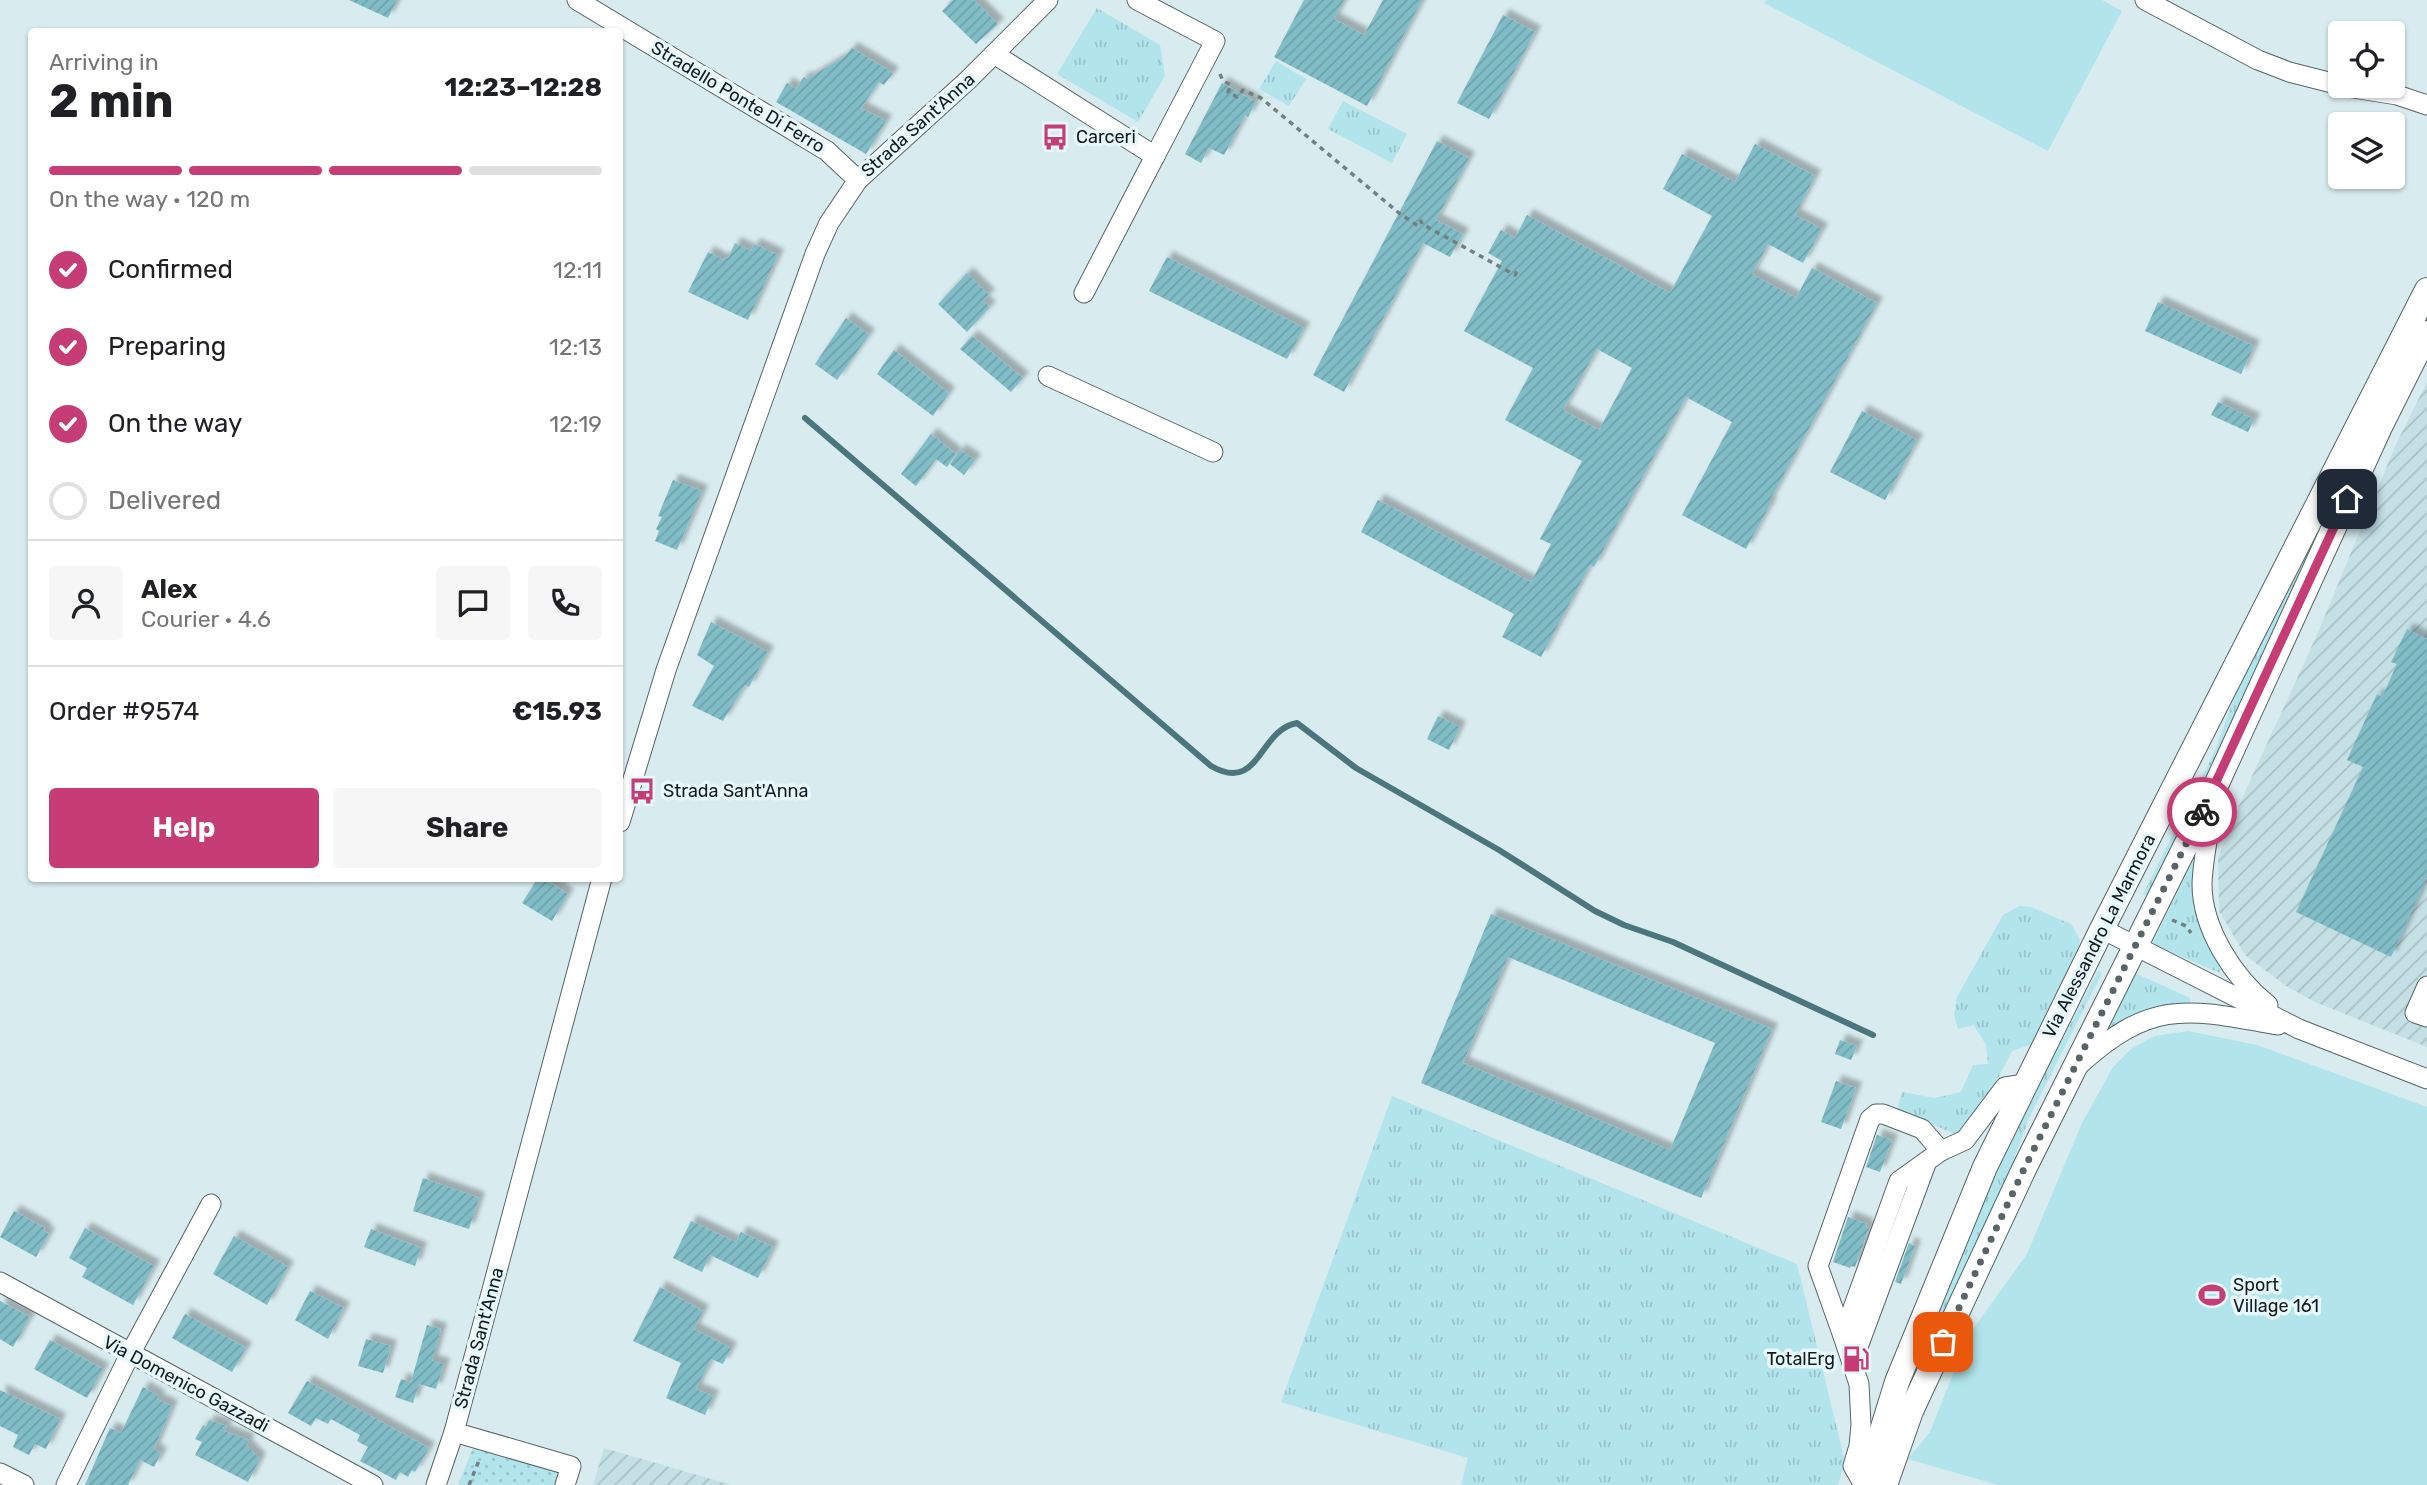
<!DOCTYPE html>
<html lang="en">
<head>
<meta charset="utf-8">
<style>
	:root { --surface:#fff; --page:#f6f6f6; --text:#202124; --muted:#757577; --line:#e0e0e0; --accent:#c63d76 }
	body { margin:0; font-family:Rubik,sans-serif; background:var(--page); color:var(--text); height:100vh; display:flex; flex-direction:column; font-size:26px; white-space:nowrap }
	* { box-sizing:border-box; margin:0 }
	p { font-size:23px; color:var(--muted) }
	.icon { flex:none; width:38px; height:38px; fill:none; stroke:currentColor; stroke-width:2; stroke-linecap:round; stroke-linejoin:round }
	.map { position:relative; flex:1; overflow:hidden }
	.details { position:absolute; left:28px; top:28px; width:595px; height:854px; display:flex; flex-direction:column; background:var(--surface); border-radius:7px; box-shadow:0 2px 5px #0004 }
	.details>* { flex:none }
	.fabs { position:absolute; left:2328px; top:21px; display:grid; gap:14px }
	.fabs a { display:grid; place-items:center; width:77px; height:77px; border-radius:7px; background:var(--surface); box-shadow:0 2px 5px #0004; font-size:35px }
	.pin { position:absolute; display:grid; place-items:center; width:60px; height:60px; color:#fff; margin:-30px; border-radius:14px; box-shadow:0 4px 10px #0006 }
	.courier { position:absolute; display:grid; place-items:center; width:70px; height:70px; margin:-35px; border:5px solid #c63d76; border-radius:50%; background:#fff; color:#222; box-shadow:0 2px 9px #0007 }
	.head em { font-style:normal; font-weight:700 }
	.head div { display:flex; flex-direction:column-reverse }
	.head { display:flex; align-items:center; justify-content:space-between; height:119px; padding:0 21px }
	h1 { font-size:46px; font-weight:700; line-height:52px }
	.bar { display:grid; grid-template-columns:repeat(4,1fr); gap:10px 7px; align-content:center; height:84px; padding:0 21px }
	.bar i { height:9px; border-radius:5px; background:var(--line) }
	.bar .on { background:var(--accent) }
	.bar p { grid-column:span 4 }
	.line { display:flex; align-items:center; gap:18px; padding:0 21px; border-top:2px solid var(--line) }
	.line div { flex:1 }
	.round { display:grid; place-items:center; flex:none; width:74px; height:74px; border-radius:7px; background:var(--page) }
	ol { padding:0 21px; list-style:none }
	li { display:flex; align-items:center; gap:21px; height:77px }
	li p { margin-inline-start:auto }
	li .icon { padding:7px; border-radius:50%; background:var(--accent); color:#fff; stroke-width:4 }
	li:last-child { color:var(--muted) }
	li i { width:38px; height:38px; border:4px solid var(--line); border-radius:50% }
	.action { display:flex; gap:14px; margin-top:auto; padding:14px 21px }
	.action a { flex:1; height:80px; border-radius:7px; background:var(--accent); color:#fff; font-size:28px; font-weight:700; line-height:80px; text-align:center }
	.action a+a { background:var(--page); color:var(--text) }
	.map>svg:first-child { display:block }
	.industrial { fill:url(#industrial-furrows) }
	.grass { fill:url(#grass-tufts) }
	.park { fill:url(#park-dots) }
	.pitch { fill:#b2e4ec }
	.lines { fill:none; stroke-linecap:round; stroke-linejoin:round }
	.stream { stroke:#4b767d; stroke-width:6 }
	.building { fill:url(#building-hatch); fill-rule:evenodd; filter:url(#shadow) }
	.minor-casing { stroke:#546467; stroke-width:21 }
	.major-casing { stroke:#546467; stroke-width:26 }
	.path { stroke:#738082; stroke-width:3.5; stroke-dasharray:5 5; stroke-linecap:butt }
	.minor { stroke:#fff; stroke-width:19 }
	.major { stroke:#fff; stroke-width:24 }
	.done { stroke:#596466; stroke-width:7; stroke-dasharray:0 12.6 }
	.route { stroke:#c63d76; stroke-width:9 }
	.labels { text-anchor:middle; stroke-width:7; stroke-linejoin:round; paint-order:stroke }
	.street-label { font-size:18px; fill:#141b1c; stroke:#e6f8fb }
	.poi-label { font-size:18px; fill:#141b1c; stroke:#e6f8fb; text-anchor:start }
</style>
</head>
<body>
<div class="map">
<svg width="2427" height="1485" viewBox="0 0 2427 1485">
	<defs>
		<pattern id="industrial-furrows" width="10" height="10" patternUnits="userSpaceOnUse" patternTransform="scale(1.75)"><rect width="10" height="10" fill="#c4e0e5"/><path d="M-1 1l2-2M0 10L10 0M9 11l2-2" fill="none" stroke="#a8c0c4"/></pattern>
		<pattern id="grass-tufts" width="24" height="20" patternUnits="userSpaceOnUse" patternTransform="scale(1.75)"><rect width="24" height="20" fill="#b2e4ec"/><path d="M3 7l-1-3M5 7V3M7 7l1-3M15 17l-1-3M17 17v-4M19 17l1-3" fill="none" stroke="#98c3ca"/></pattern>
		<pattern id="park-dots" width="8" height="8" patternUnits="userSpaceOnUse" patternTransform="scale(1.75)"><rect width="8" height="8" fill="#b2e4ec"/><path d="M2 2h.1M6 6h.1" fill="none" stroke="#98c3ca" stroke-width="1.8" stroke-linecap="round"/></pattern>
		<pattern id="building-hatch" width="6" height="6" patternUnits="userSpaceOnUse" patternTransform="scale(1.75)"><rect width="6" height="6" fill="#81bdc7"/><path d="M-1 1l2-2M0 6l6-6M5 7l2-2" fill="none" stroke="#6fa2aa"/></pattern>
		<filter id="shadow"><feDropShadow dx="6" dy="-6" stdDeviation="2" flood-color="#0004"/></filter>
	</defs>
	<rect width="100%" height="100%" fill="#d8ebee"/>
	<g class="industrial">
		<path d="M2427,382V1047L2315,1002L2286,986L2245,955L2219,911L2218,857L2244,794L2316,637L2397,442Z"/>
		<path d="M604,1448L732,1485H593Z"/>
	</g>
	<g class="grass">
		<path d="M1097,8L1160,45L1165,76L1138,122L1057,74Z"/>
		<path d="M1276,61L1306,79L1289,106L1259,89Z"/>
		<path d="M1343,101L1407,134L1392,163L1328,129Z"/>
		<path d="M2313,538L2318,540L2216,764L2148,896L2143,894L2213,755L2241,680Z"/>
		<path d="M2193,861L2196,862L2208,943L2221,969L2220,973L2152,944Z"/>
		<path d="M2019,906L2031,907L2071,924L2080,939L2078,953L2033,1044L2012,1051L1993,1088L1960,1136L1897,1110L1902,1092L1935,1098L1961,1092L1973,1065L1988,1064L1986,1045L1974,1025L1958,1029L1954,1014L1957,997L2003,915Z"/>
		<path d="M2098,971L2102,973L2028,1120L2005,1184L1935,1334L1928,1332L1996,1168Z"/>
		<path d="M2135,973L2190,998V1002L2151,1009L2106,1034Z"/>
		<path d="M1392,1096L1797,1264L1845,1462L1838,1485H1461L1468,1458L1281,1402Z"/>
	</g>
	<path class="park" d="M473,1448L575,1474L572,1485H458Z"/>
	<g class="pitch">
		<path d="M1766,0H2102L2122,11L2048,151L1764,3Z"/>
		<path d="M2188,1031L2257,1045L2427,1107V1485H1998L1908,1459L1930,1432L1968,1336L2027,1254L2082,1123L2113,1067L2132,1048L2155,1036Z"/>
	</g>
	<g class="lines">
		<path class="stream" d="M805,418L1211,766C1260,794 1258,730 1297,723L1356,768L1499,850L1595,911L1624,925L1673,942L1873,1035"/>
	</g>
	<g class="building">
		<path d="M349,0H397L388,18Z"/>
		<path d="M953,0H974L998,24L976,44L942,11Z"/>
		<path d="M1304,0H1344L1334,19L1364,35L1383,0H1422L1367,106L1274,57Z"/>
		<path d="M1503,15L1535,32L1489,119L1457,103Z"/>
		<path d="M852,48L893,73L884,85L879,82L861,108L886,121L866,154L776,102L787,83L796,89L804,77L807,79L844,57Z"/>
		<path d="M1222,83L1256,102L1248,117L1245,115L1224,155L1209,148L1201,163L1185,154Z"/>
		<path d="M1437,141L1469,158L1436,220L1463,234L1450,257L1423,243L1344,392L1313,375Z"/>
		<path d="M1755,144L1815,176L1795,215L1822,229L1803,263L1768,244L1752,274L1796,298L1812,268L1877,303L1769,502L1771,503L1746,549L1682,515L1732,422L1686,397L1594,567L1590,565L1541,657L1502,637L1514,614L1361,532L1378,500L1531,582L1551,544L1540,539L1582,461L1505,420L1533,368L1464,331L1502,261L1488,253L1501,230L1515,238L1527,215L1670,293L1712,216L1663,189L1682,154L1735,182ZM1597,349L1632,368L1599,430L1563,410Z"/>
		<path d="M735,243L751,251L754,244L778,255L748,320L688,292L708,252L723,260L725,257L728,258Z"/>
		<path d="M1167,257L1304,328L1287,359L1149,291Z"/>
		<path d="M967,273L989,295L983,301L990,307L967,332L938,304Z"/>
		<path d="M2158,302L2254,346L2241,374L2145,331Z"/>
		<path d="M846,318L869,335L837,380L815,364Z"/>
		<path d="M972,336L1023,378L1011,392L960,349Z"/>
		<path d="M894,350L949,393L933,416L877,374Z"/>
		<path d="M2218,402L2254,419L2248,432L2211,415Z"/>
		<path d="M1862,411L1917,440L1885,500L1830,472Z"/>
		<path d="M931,434L956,454L947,467L936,459L916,486L901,474Z"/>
		<path d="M960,450L975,460L964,475L950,464Z"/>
		<path d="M673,480L702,491L677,550L655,541L659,531L656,529L662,517L658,516Z"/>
		<path d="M711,622L768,652L749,687L745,685L723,721L692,706L714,666L697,655Z"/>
		<path d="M2407,629L2427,639V877L2391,957L2296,912L2363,767L2347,760L2377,694L2382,697L2397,664L2391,662Z"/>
		<path d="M1438,716L1460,727L1449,750L1427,739Z"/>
		<path d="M538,878H542L568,894L552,921L522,903Z"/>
		<path d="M1491,914L1772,1029L1701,1198L1421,1083ZM1508,957L1715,1043L1670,1150L1463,1063Z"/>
		<path d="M1840,1040L1857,1046L1851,1060L1835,1054Z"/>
		<path d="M1836,1081L1856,1088L1841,1129L1821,1122Z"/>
		<path d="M1877,1135L1892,1140L1880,1172L1866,1167Z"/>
		<path d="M423,1178L479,1198L469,1229L413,1211Z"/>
		<path d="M14,1211L45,1228L44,1231L49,1234L36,1257L0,1237Z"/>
		<path d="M1848,1217L1867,1224L1866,1227L1869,1228L1855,1267L1851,1266L1850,1268L1833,1262Z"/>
		<path d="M691,1221L736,1242L741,1232L773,1247L758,1278L710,1255L702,1272L673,1258Z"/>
		<path d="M85,1228L154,1266L133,1305L82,1277L87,1268L69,1258Z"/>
		<path d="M371,1229L421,1248L415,1266L364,1247Z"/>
		<path d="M234,1236L288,1267L267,1305L213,1274Z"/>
		<path d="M1909,1243L1915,1246L1901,1284L1895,1282Z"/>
		<path d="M660,1287L703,1311L694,1329L731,1348L723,1364L711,1359L696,1389L713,1396L705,1415L666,1398L681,1363L633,1341Z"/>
		<path d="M310,1291L344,1308L328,1339L295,1320Z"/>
		<path d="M0,1301L30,1317L13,1347L0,1339Z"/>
		<path d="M185,1314L246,1348L232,1372L172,1338Z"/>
		<path d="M427,1325L441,1329L432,1361L444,1364L436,1389L419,1384L413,1403L395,1397L401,1379L411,1382Z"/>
		<path d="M366,1339L391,1346L383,1373L358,1366Z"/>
		<path d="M50,1340L103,1369L87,1398L34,1369Z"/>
		<path d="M307,1381L429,1448L415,1472L412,1470L408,1477L400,1472L396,1480L360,1461L368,1447L357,1441L360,1435L331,1419L328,1424L316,1418L311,1426L288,1413Z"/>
		<path d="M143,1387L159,1396L157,1399L172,1406L154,1449L161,1453L154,1467L140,1460L128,1485H85L110,1428L121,1433Z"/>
		<path d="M0,1390L60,1419L46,1449L35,1444L29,1455L13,1447L18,1435L0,1426Z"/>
		<path d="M209,1420L227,1426L224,1431L249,1440L246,1445L260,1459L248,1482L195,1455L202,1442L195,1439L203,1425L206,1427Z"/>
	</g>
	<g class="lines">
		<g class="minor-casing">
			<g id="minor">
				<path d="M577,0L827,151L858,180"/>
				<path d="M2145,0L2258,60L2289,72L2340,85"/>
				<path d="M994,54L1155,156L1215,41L1137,0"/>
				<path d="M2341,86L2397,95L2427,105"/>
				<path d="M1084,293L1155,156"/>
				<path d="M1048,376L1213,452"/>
				<path d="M2215,798C2210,826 2203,856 2202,884C2202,929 2234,978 2268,1005"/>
				<path d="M620,822L666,670L815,254L829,223L858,180L968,80L1048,0"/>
				<path d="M2102,929L2299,1029L2427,1079"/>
				<path d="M2427,986L2415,1013L2427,1017"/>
				<path d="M2079,1065C2153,998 2187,1009 2278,1025"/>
				<path d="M0,1282L373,1485"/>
				<path d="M1843,1336L1818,1266L1870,1119L1876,1114H1883L1922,1129L1941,1151"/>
				<path d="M1852,1363L1927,1161"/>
				<path d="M454,1432L571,1466L565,1485"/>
				<path d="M0,1473L24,1485"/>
				<path d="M66,1485L130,1354L211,1204"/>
				<path d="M436,1485L454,1432L602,878"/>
				<path d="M1864,1485L1853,1466L1859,1446L1861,1425L1859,1384L1843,1336L1899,1181L1941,1151L1965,1140L2005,1087L2025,1084"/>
			</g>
		</g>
		<g class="major-casing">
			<g id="major">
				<path d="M1865,1485L1897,1382L1985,1167L2102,929L2427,290"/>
				<path d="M1885,1485L1911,1411L2024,1169L2217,783L2379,429L2427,333"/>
			</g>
		</g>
		<g class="path">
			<path d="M1220,74L1223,81L1231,85L1228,92L1237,97L1243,90L1261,98L1399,213L1418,226L1421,221L1422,224L1515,275L1518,269"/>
			<path d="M2172,920L2186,926L2191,933"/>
			<path d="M469,1485L480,1458"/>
		</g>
		<use href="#minor" class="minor"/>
		<use href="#major" class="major"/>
	</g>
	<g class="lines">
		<path class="done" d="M1943,1342L2024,1169L2202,812"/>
		<path class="route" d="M2202,812L2347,499"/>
	</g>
	<defs>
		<g id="bus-bare" transform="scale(2.1)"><path d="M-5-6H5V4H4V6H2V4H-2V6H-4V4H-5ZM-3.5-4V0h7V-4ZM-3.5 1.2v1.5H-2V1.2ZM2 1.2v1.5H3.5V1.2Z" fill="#c63d76" stroke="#e6f8fb" stroke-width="2.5" paint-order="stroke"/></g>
		<g id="stadium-bare" transform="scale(2.1)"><path d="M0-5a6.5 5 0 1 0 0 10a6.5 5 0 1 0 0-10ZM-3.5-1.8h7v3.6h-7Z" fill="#c63d76" stroke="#e6f8fb" stroke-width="2.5" paint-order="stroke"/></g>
		<g id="fuel-bare" transform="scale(2.1)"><path d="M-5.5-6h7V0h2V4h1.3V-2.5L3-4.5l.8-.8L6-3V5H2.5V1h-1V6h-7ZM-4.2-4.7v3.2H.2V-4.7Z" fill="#c63d76" stroke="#e6f8fb" stroke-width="2.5" paint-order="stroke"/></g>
	</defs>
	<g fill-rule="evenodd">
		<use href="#bus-bare" x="1055" y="137"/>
		<use href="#bus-bare" x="642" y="791"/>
		<use href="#stadium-bare" x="2212" y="1295"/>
		<use href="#fuel-bare" x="1856" y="1359"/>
	</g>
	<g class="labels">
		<g class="street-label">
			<text transform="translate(738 97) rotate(31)" y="6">Stradello Ponte Di Ferro</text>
			<text transform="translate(918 125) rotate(-42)" y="6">Strada Sant'Anna</text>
			<text transform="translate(2099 936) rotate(-63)" y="6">Via Alessandro La Marmora</text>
			<text transform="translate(479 1338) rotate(-75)" y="6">Strada Sant'Anna</text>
			<text transform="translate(186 1384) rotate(28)" y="6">Via Domenico Gazzadi</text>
		</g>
		<g class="poi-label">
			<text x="1076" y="143">Carceri</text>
			<text x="663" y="797">Strada Sant'Anna</text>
			<text x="2233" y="1291">Sport<tspan x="2233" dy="21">Village 161</tspan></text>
			<text x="1835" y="1365" text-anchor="end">TotalErg</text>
		</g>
	</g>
</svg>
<div class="fabs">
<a><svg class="icon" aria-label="locate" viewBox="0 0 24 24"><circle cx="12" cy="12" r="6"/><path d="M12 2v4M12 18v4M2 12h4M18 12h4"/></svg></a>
<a><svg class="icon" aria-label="layers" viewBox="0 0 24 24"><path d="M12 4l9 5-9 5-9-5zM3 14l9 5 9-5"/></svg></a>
</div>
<div class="pin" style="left:1943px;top:1342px;background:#ea580c"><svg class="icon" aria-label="bag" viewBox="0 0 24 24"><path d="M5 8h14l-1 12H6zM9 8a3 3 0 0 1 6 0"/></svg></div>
<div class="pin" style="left:2347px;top:499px;background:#1f2937"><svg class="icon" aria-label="home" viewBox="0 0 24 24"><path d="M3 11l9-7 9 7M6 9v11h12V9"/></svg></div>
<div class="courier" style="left:2202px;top:812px"><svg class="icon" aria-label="bike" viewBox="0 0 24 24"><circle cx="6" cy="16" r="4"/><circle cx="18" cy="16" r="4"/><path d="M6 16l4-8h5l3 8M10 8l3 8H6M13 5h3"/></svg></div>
<section class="details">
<div class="head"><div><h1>2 min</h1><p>Arriving in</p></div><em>12:23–12:28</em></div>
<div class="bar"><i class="on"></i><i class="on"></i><i class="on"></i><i></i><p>On the way · 120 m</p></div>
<ol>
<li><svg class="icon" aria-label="check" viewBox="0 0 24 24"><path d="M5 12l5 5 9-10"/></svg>Confirmed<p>12:11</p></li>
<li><svg class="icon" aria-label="check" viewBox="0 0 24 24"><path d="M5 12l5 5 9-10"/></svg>Preparing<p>12:13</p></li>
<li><svg class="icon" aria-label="check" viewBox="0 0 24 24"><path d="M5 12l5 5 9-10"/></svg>On the way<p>12:19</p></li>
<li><i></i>Delivered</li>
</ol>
<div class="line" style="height:126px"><a class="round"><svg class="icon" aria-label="person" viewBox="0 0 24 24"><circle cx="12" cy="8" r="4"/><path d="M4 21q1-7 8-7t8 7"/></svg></a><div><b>Alex</b><p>Courier · 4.6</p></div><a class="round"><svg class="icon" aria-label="chat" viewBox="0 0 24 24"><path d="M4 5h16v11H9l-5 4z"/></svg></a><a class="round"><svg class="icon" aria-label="phone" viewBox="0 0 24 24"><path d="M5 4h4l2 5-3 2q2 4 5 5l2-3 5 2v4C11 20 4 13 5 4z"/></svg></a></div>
<div class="line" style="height:91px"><div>Order #9574</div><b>€15.93</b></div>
<div class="action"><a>Help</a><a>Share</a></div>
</section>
</div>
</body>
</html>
